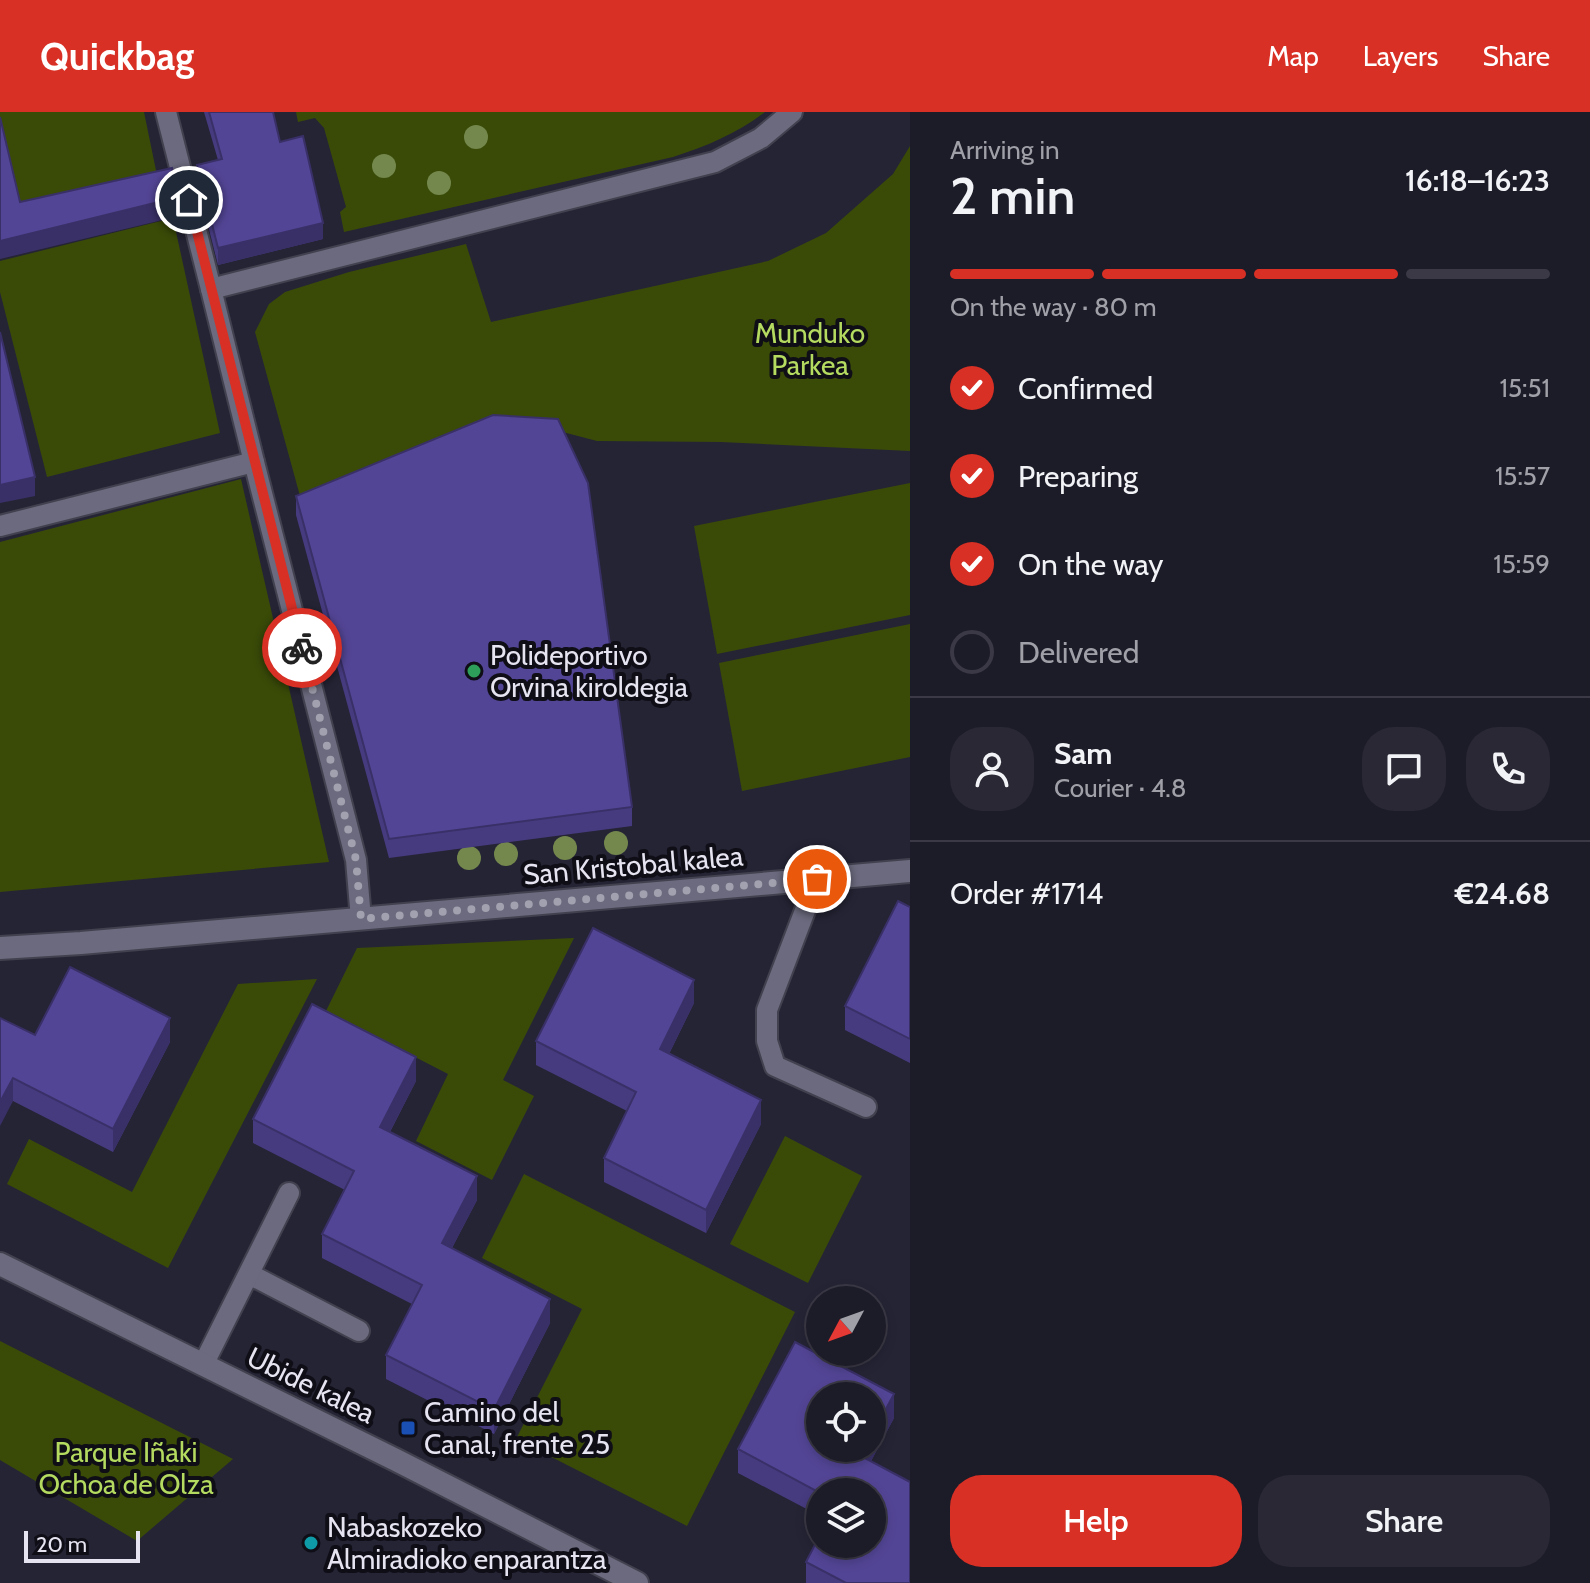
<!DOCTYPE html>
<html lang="en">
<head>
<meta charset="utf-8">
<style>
	:root { --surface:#1c1b28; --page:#292834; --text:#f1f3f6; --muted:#a0a1a8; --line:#3a3945; --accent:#d93025 }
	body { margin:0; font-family:Cabin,sans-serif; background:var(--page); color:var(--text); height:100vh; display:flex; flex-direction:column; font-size:30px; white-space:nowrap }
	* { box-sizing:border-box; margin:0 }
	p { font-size:26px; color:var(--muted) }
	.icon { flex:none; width:44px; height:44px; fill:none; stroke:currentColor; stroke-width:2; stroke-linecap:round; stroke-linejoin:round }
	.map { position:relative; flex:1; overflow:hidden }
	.sheet { display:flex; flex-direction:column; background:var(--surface); width:680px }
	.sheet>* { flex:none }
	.needle { width:52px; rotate:229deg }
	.fabs { position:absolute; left:806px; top:1174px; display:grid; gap:16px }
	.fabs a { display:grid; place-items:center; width:80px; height:80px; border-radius:50%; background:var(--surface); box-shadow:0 4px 12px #0003,0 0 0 2px var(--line); font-size:40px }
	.scale { position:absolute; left:24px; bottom:20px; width:116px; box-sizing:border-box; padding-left:8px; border:4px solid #e5e4f0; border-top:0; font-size:22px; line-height:28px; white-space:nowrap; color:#e5e4f0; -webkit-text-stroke:6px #0f0e16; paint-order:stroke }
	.pin { position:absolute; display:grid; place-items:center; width:68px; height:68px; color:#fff; margin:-34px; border:4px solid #fff; border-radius:50%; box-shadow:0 2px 8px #0007 }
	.courier { position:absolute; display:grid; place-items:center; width:80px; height:80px; margin:-40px; border:6px solid #d93025; border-radius:50%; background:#fff; color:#222; box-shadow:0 2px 10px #0007 }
	.headline em { font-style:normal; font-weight:600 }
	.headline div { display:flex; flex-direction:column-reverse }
	.headline { display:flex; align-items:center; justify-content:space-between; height:136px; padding:0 40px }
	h1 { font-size:52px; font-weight:600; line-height:60px }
	.bar { display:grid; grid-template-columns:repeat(4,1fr); gap:12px 8px; align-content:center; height:96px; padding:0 40px }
	.bar i { height:10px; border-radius:6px; background:var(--line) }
	.bar .active { background:var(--accent) }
	.bar p { grid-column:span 4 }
	.line { display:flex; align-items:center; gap:20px; padding:0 40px; border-top:2px solid var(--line) }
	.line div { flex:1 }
	.round { display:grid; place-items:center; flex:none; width:84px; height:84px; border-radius:32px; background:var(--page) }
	ol { padding:0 40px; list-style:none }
	li { display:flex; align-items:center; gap:24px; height:88px }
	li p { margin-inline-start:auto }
	li .icon { padding:8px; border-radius:50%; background:var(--accent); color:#fff; stroke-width:4 }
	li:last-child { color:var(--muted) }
	li i { width:44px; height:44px; border:4px solid var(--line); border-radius:50% }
	.action { display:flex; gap:16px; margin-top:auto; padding:16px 40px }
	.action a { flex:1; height:92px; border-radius:32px; background:var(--accent); color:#fff; font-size:32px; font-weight:600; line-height:92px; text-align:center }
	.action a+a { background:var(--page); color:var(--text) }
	header { display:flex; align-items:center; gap:48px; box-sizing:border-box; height:112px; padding:0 40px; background:var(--accent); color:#fff }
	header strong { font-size:38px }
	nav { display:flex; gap:44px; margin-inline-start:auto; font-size:28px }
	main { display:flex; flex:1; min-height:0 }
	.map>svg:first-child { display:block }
	.green { fill:#3a4b08 }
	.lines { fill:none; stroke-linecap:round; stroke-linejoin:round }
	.service-casing { stroke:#42414f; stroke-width:24 }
	.tertiary-casing { stroke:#42414f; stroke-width:26 }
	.secondary-casing { stroke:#42414f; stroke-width:26 }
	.service { stroke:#6b6a7e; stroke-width:20 }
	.tertiary { stroke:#6b6a7e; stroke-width:22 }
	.secondary { stroke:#6b6a7e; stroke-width:22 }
	.tree { fill:#74884d }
	.wall { fill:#473b80 }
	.shaded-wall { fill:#3a3068 }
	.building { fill:#534595; stroke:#3a3068; stroke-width:2 }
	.done { stroke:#a2a1af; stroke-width:8; stroke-dasharray:0 14.4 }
	.route { stroke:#d93025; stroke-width:10 }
	.leisure-dot { fill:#2e9e5b; stroke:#0f0e16; stroke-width:3 }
	.transit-dot { fill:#1a4fb4; stroke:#0f0e16; stroke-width:3 }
	.culture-dot { fill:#0f9aa8; stroke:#0f0e16; stroke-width:3 }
	.labels { text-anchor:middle; stroke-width:8; stroke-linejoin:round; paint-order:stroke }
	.park-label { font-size:28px; fill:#b4da60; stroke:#0f0e16 }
	.poi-label { font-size:28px; fill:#e5e4f0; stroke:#0f0e16; text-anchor:start }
	.street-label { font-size:28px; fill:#e5e4f0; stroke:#0f0e16 }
</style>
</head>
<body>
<header>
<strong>Quickbag</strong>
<nav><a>Map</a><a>Layers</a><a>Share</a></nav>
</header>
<main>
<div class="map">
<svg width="910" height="1471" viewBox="0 0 910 1471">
	<rect width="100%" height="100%" fill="#252435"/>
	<g class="green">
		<path d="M0,0H144L160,78L20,108L0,25Z"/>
		<path d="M296,0H765C736,22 707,34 673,45L344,120L340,100L346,95L324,16L315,6L298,10Z"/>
		<path d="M910,34V339L721,330L597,329L513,307L300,384L255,220L269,192L285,180L349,160L466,132L491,210L768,149L826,121L893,62Z"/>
		<path d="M173,106L220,321L47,365L0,180V149Z"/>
		<path d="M241,367L329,750L0,780V430Z"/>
		<path d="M910,371V503L717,542L694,414Z"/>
		<path d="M910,512V645L742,679L719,551Z"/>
		<path d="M574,826L503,968L534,984L492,1068L416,1029L448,962L326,899L357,836Z"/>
		<path d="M317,867L168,1156L7,1072L29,1027L132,1080L238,872Z"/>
		<path d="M785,1024L862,1064L808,1171L730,1132Z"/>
		<path d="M524,1062L795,1200L687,1414L516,1327L582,1197L482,1146Z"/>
		<path d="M0,1229L233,1347L137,1429L0,1348Z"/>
	</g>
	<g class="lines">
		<g class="service-casing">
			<g id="service">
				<path d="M166,0L211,177"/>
				<path d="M254,350L356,748L361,807"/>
				<path d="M0,414L254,350L211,177L715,50L761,26L792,0"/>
				<path d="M817,767L767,898V929L775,954L866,995"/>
				<path d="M249,1162L359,1219"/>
				<path d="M203,1253L289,1081"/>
			</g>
		</g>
		<g class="tertiary-casing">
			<path id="tertiary" d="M0,1152L396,1348L637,1471"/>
		</g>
		<g class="secondary-casing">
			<path id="secondary" d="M0,836L81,831L910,759"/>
		</g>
		<use href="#service" class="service"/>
		<use href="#tertiary" class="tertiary"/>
		<use href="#secondary" class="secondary"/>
	</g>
	<g class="tree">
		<circle cx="476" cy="25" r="12"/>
		<circle cx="384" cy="54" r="12"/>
		<circle cx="439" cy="71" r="12"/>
		<circle cx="616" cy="731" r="12"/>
		<circle cx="565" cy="736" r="12"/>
		<circle cx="506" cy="742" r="12"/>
		<circle cx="469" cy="746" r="12"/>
	</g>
	<g class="wall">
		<path d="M204,0H273L280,30L323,127L218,153L197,70V53L218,48Z"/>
		<path d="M296,384L632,695V714L389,746L296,403Z"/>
		<path d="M910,795V951L845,918V894Z"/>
		<path d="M694,891L669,942L761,1012L706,1121L604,1070V1046L627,999L536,953V929Z"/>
		<path d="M0,906L35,923L170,930L113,1040L13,989Z"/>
		<path d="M416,969L390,1020L477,1088L452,1136L550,1211L494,1322L386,1267V1243L412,1192L322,1146V1122L345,1078L253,1031V1007Z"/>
		<path d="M894,1306L871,1349L910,1471H806V1450L872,1380H820V1404L738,1361V1337Z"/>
	</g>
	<g class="shaded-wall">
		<path d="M179,85V104L0,147V129Z"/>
		<path d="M323,111V127L218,153V136Z"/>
		<path d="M35,365V384L0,391V373Z"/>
		<path d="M694,868V891L660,960V937Z"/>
		<path d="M170,906V930L113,1040V1017Z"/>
		<path d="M416,945V969L380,1039V1015Z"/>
		<path d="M13,966V989L0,1014V990Z"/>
		<path d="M761,988V1012L706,1121V1098Z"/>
		<path d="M477,1064V1088L442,1155V1131Z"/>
		<path d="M550,1187V1211L494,1322V1298Z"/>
		<path d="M894,1282V1306L861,1368V1344L865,1336H872V1323Z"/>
	</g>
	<g class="building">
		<path d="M209,0H273L280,30L303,24L323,111L218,136L197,53L222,47Z"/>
		<path d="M0,5L20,90L172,56L179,85L0,129Z"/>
		<path d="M0,220L35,365L0,373Z"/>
		<path d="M493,303L558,307L588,371L632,695L389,727L296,384Z"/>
		<path d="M898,789L910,795V927L845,894Z"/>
		<path d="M593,816L694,868L660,937L761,988L706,1098L604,1046L636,980L536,929Z"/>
		<path d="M70,855L170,906L113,1017L13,966L0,990V906L35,923Z"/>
		<path d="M312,892L416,945L380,1015L477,1064L442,1131L550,1187L494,1298L386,1243L422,1173L322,1122L354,1059L253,1007Z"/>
		<path d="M795,1230L894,1282L872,1323V1284H820V1336H865L861,1344L910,1370V1471H846L806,1450L820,1423V1432H872V1380L820,1381L738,1337Z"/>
	</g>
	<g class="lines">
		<path class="done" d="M302,536L356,748L361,807L817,767"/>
		<path class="route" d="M189,88L302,536"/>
	</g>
	<circle class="leisure-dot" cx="474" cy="559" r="8"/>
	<rect class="transit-dot" x="400" y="1308" width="16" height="16" rx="4"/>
	<circle class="culture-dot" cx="311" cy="1431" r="8"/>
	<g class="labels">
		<g class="park-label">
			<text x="810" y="231">Munduko<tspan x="810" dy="32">Parkea</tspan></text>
			<text x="126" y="1350">Parque Iñaki<tspan x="126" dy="32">Ochoa de Olza</tspan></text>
		</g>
		<g class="poi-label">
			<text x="490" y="553">Polideportivo<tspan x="490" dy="32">Orvina kiroldegia</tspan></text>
			<text x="424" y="1310">Camino del<tspan x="424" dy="32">Canal, frente 25</tspan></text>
			<text x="327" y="1425">Nabaskozeko<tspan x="327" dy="32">Almiradioko enparantza</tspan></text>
		</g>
		<g class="street-label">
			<text transform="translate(633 753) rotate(-5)" y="10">San Kristobal kalea</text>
			<text transform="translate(311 1273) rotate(26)" y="10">Ubide kalea</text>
		</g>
	</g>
</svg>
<div class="fabs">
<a><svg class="needle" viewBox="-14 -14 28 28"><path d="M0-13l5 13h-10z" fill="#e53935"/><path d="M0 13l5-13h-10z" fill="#a0a1a8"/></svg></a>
<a><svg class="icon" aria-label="locate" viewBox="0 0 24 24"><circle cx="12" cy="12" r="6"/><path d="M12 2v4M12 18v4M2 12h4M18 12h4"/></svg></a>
<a><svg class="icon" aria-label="layers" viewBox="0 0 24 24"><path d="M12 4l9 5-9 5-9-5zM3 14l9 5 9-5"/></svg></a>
</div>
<div class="scale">20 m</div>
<div class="pin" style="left:817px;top:767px;background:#ea580c"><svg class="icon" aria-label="bag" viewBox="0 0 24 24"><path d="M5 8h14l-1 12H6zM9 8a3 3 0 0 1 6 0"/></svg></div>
<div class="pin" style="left:189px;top:88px;background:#1f2937"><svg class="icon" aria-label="home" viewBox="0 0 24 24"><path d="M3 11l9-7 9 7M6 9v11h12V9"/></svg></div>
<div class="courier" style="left:302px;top:536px"><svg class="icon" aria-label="bike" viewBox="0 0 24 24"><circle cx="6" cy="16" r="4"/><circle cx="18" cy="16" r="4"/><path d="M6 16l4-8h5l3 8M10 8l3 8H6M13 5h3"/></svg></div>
</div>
<section class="sheet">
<div class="headline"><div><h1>2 min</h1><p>Arriving in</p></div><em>16:18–16:23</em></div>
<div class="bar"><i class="active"></i><i class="active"></i><i class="active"></i><i></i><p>On the way · 80 m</p></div>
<ol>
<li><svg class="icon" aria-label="check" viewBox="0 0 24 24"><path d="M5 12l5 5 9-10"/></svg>Confirmed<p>15:51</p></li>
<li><svg class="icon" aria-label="check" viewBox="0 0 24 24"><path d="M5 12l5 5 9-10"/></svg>Preparing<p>15:57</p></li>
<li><svg class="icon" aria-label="check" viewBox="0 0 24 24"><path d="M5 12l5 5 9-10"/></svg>On the way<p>15:59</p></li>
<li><i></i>Delivered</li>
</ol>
<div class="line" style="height:144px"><a class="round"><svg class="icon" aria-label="person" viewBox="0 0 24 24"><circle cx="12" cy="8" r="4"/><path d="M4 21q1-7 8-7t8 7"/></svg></a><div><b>Sam</b><p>Courier · 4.8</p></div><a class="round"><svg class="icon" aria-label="chat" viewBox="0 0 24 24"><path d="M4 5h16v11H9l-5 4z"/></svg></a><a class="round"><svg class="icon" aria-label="phone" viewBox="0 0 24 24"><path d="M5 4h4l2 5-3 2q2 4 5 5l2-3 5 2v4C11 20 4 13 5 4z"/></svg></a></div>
<div class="line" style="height:104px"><div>Order #1714</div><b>€24.68</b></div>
<div class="action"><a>Help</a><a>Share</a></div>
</section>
</main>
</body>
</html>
